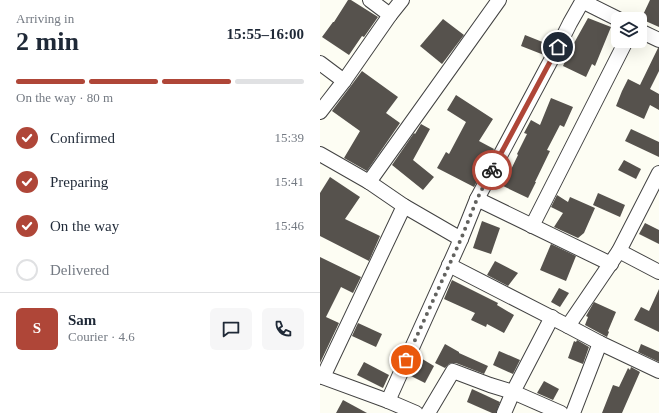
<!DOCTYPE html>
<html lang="en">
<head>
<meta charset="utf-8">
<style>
	:root { --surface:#fff; --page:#f6f6f7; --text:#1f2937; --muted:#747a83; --line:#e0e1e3; --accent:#af4638 }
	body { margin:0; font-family:"Times New Roman",serif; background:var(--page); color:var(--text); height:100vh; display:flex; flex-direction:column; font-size:15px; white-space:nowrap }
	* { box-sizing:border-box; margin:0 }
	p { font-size:13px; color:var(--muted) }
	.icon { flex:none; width:22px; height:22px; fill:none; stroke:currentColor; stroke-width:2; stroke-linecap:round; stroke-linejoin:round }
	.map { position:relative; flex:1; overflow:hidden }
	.details { display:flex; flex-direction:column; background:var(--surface); width:320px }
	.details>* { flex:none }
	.buttons { position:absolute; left:291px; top:12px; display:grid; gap:8px }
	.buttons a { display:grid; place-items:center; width:36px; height:36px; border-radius:6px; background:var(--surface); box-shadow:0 4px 16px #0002; font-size:20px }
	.pin { position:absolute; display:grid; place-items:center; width:34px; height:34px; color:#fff; margin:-17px; border:2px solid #fff; border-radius:50%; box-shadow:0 1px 4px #0007 }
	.courier { position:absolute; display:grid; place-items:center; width:40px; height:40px; margin:-20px; border:3px solid #af4638; border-radius:50%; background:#fff; color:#222; box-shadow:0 1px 5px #0007 }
	.overview em { font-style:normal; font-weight:800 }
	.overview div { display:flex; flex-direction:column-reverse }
	.overview { display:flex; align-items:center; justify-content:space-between; height:68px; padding:0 16px }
	h1 { font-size:26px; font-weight:800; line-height:30px }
	.bar { display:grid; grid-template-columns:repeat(4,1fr); gap:6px 4px; align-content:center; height:48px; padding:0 16px }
	.bar i { height:5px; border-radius:3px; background:var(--line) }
	.bar .on { background:var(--accent) }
	.bar p { grid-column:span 4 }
	.line { display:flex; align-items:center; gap:10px; padding:0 16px; border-top:1px solid var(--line) }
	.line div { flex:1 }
	.round { display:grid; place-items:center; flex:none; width:42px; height:42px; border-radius:6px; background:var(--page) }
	ol { padding:0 16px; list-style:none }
	li { display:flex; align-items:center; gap:12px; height:44px }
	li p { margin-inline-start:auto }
	li .icon { padding:4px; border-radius:50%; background:var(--accent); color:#fff; stroke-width:4 }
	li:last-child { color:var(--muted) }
	li i { width:22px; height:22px; border:2px solid var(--line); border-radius:50% }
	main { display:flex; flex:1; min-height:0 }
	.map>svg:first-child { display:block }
	.building { fill:#56524d }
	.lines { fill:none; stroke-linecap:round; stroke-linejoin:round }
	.minor-casing { stroke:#424242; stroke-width:16 }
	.minor { stroke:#fff; stroke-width:14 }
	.done { stroke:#62625f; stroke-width:4; stroke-dasharray:0 7.2 }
	.route { stroke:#af4638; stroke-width:5 }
</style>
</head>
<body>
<main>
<section class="details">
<div class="overview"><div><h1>2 min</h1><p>Arriving in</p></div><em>15:55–16:00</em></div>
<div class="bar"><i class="on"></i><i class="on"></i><i class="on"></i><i></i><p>On the way · 80 m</p></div>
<ol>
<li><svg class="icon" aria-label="check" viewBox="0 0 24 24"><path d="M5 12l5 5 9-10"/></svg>Confirmed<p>15:39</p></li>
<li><svg class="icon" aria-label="check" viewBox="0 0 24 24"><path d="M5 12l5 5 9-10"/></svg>Preparing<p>15:41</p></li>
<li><svg class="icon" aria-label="check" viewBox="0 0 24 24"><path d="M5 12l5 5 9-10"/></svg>On the way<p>15:46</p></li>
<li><i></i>Delivered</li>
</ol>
<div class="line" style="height:72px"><b class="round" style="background:var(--accent);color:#fff">S</b><div><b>Sam</b><p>Courier · 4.6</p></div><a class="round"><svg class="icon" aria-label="chat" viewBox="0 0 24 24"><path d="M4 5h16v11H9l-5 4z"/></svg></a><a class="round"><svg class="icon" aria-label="phone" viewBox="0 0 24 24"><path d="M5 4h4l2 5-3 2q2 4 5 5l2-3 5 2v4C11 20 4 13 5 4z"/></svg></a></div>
</section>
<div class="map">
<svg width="339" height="413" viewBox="0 0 339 413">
	<rect width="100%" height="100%" fill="#fdfdf3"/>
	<g class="building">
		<path d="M28,0H31L58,17L44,37L42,36L29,55L2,37L13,22H14Z"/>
		<path d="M330,0H339V27L321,19Z"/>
		<path d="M268,18L291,27L275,66L272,64L266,77L243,66L249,52Z"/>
		<path d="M123,19L144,35L122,64L100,46Z"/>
		<path d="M205,35L230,45L224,55L201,46Z"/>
		<path d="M338,48H339V71L330,89L339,94V110L330,105L324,119L296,106L302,91L308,79L320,85Z"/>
		<path d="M42,71L78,97L66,113L80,123L47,171L24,158L40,131L12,111Z"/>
		<path d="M136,95L173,119L159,141L174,149L154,187L117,168L126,152L129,154L146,122L127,110Z"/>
		<path d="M231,98L253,107L244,127L240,125L227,150L230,151L215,182H216L208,198L183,186L198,155L197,154L207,134L204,133L211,120L220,125Z"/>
		<path d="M101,124L110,129L93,160L114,177L103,190L72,165L94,133L95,134Z"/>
		<path d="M311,129L339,142V157L305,141Z"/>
		<path d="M304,160L321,169L316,179L298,170Z"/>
		<path d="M10,177L40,197L25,219L60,236L49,261L0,236V193Z"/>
		<path d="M278,193L305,205L300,217L273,205Z"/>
		<path d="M237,195L248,202L250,197L275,208L264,233L258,238L234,227L243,213L231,207Z"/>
		<path d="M162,221L180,228L171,254L153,248Z"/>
		<path d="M325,223L339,230V244L319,234Z"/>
		<path d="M231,244L256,256L246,281L220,270Z"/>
		<path d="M0,257L41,277L33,293L21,287L6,317L19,323L0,363Z"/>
		<path d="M175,261L198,273L188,286L167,275Z"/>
		<path d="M132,280L178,303L177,305L194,315L184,333L167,324L166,327L151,320L155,313L124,299Z"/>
		<path d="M239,288L249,293L240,307L231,302Z"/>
		<path d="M339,289V332L314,320L321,307L329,311Z"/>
		<path d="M274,302L296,312L288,331L289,332L287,337L265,325L268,317L266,316Z"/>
		<path d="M38,323L62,334L56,347L32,336Z"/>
		<path d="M257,340L269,347L263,364L248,358L254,341L256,342Z"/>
		<path d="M125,344L139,352V353L168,366L164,374L136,363H132L129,364L125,368L115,363Z"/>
		<path d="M321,344L339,352V362L318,352Z"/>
		<path d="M179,351L200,360L193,374L173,365Z"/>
		<path d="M99,357L114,366L105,383L89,375Z"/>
		<path d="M44,362L69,375L63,388L37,375Z"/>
		<path d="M311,367L320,372L302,413H282L293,385L299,387L308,368L310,370Z"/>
		<path d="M224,381L239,389L233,400L217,393Z"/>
		<path d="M152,389L180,402L176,413H172L147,402Z"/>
		<path d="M23,400L47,413H16Z"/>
	</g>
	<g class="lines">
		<g class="minor-casing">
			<g id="minor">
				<path d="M50,0L70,15"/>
				<path d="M262,1L298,19"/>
				<path d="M320,31L339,40"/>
				<path d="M0,63L24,81"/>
				<path d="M0,112L24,81L70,15L82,0"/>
				<path d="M0,154L49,182L84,206L141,239L157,199L291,264"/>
				<path d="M339,173L299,251L248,326L280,343L339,371"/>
				<path d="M49,182L179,0"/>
				<path d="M157,199L238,47L250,23L263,0"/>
				<path d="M212,226L306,41"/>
				<path d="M299,251L339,272"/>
				<path d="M129,265L248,326"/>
				<path d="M0,376L68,401L96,413"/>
				<path d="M3,377L84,206"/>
				<path d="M68,401L141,239"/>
				<path d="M108,413L133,371L170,385L193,392L241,413"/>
				<path d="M184,413L193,392L232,317"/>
				<path d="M253,413L280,343"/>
			</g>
		</g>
		<use href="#minor" class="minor"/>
	</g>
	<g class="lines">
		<path class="done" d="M86,360L141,239L157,199L172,170"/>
		<path class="route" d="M172,170L238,47"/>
	</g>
</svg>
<div class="buttons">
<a><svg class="icon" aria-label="layers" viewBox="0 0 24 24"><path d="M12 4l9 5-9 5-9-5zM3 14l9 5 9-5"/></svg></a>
</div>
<div class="pin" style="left:86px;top:360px;background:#ea580c"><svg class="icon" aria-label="bag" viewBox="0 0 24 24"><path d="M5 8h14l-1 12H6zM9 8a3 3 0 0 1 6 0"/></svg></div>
<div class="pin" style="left:238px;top:47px;background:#1f2937"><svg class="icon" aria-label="home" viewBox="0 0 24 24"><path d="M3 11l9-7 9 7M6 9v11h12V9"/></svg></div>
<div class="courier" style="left:172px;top:170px"><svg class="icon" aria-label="bike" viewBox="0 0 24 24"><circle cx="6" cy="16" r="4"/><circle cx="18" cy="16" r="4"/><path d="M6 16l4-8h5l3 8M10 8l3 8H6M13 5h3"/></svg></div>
</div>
</main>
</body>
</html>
